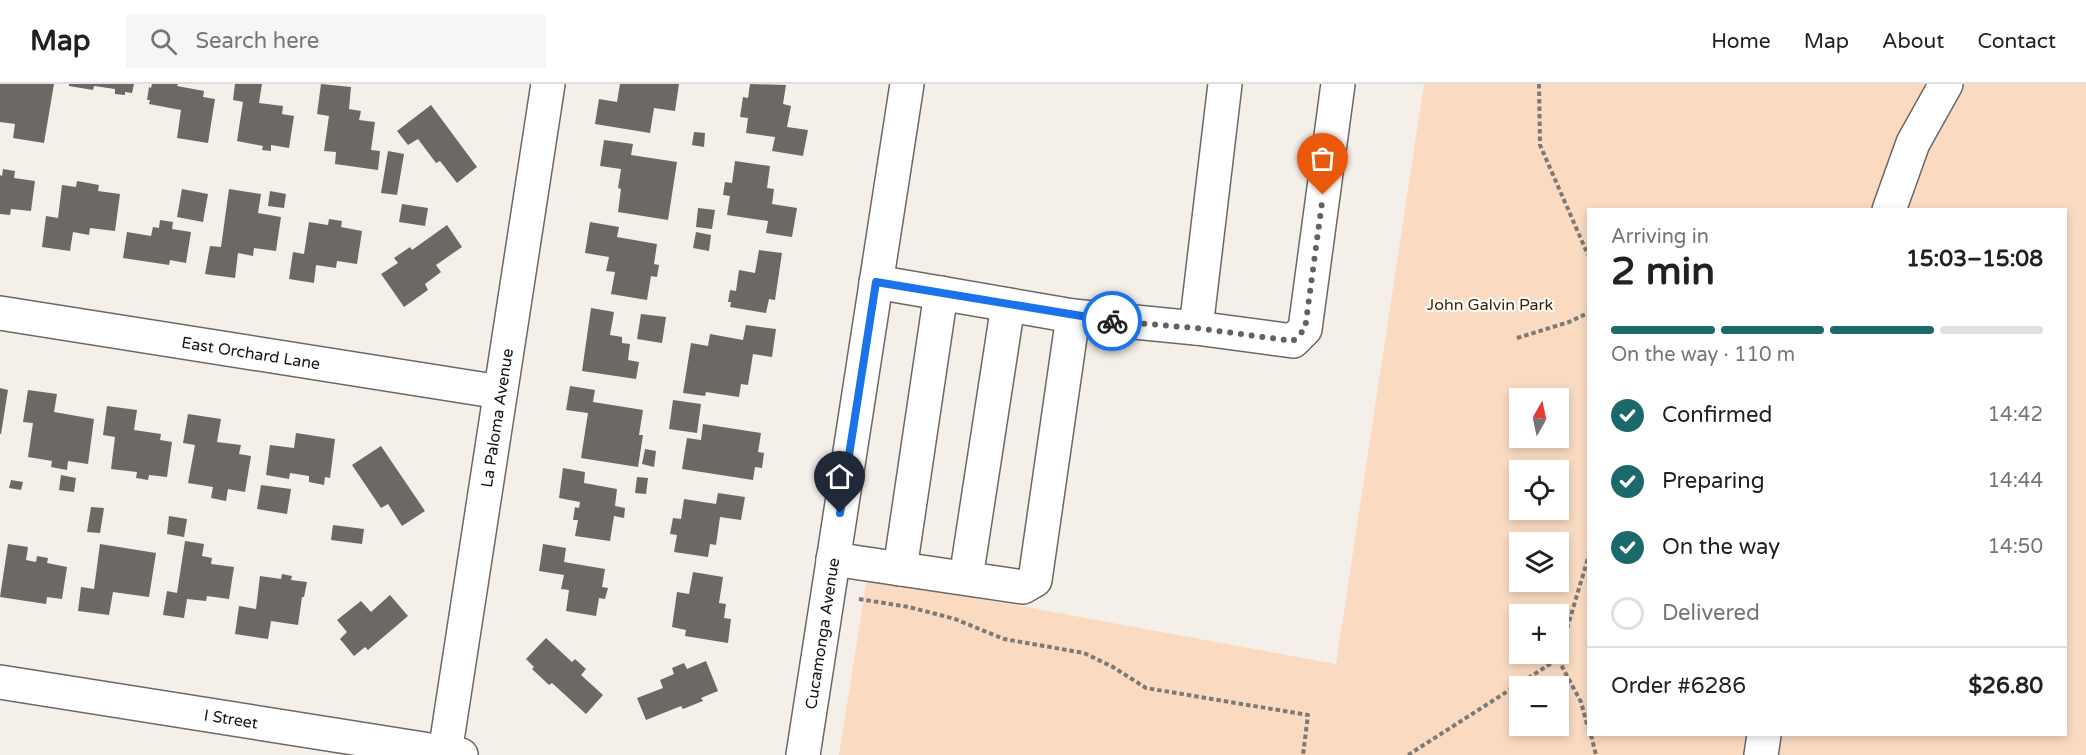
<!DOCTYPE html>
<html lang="en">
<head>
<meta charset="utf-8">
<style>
	:root { --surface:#fff; --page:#f6f6f6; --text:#202124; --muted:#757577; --line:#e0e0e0; --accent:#1c696b }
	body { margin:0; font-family:"Varela Round",sans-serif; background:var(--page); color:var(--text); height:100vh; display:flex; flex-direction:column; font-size:22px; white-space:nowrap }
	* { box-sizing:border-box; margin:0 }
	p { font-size:20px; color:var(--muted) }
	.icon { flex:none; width:33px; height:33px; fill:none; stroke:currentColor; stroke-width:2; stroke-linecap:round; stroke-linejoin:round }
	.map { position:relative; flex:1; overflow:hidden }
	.drawer { position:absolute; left:1587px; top:124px; width:480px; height:528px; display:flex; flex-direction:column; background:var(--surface); border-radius:0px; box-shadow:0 3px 9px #0003 }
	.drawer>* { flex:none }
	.needle { width:39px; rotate:9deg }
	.buttons { position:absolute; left:1509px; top:304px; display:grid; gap:12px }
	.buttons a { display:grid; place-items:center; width:60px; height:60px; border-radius:0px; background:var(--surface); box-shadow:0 3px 9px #0003; font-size:30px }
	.pin { position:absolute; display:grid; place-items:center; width:51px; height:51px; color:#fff; margin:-62px -26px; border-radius:50% 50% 50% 0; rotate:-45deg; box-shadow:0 0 6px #0007 }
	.pin .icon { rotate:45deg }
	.courier { position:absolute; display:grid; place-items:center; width:60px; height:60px; margin:-30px; border:4px solid #1a73e8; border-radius:50%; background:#fff; color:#222; box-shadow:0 2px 8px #0007 }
	.head em { font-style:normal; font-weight:700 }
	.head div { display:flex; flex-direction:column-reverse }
	.head { display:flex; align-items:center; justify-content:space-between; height:102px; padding:0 24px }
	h1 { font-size:39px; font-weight:700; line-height:45px }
	.bar { display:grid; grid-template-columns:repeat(4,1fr); gap:9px 6px; align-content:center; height:72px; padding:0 24px }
	.bar i { height:8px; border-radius:4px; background:var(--line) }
	.bar .current { background:var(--accent) }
	.bar p { grid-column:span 4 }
	.line { display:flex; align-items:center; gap:15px; padding:0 24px; border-top:2px solid var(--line) }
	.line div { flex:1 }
	ol { padding:0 24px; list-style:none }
	li { display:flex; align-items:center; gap:18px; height:66px }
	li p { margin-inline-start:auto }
	li .icon { padding:6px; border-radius:50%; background:var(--accent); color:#fff; stroke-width:4 }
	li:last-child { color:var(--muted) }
	li i { width:33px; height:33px; border:3px solid var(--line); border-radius:50% }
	header { display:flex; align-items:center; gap:36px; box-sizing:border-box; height:84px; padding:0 30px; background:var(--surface); border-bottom:2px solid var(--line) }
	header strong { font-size:28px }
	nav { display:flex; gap:33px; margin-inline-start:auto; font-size:21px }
	.search { width:420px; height:54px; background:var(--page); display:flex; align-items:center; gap:15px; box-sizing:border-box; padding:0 21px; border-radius:0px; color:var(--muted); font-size:22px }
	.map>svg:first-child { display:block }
	.green { fill:#fadbc2; fill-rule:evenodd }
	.building { fill:#6d6864 }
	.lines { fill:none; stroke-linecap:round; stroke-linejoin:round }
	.minor-casing { stroke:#6c6763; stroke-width:36 }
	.major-casing { stroke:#6c6763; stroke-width:36 }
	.path { stroke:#7d7a76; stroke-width:4; stroke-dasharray:4.5 3; stroke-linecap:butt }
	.minor { stroke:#fff; stroke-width:33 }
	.major { stroke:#fff; stroke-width:33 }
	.done { stroke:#64615e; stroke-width:6; stroke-dasharray:0 10.8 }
	.route { stroke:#1a73e8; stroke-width:8 }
	.labels { text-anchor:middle; stroke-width:4.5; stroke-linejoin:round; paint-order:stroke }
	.park-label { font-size:16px; fill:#402103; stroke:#fefdfc }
	.street-label { font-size:16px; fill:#161412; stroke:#fefdfc }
</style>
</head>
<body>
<header>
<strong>Map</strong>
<div class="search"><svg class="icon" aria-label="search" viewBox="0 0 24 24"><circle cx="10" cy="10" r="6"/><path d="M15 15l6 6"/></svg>Search here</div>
<nav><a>Home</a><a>Map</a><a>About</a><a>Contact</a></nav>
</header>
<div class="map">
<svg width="2086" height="671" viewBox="0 0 2086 671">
	<rect width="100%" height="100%" fill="#f5efea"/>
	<path class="green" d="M1424,0H2086V671H839L867,494L1336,580ZM1588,126H2066V651H1588ZM1520,315H1558V354H1520ZM1520,387H1558V426H1520ZM1520,459H1558V498H1520ZM1520,531H1558V570H1520ZM1520,603H1558V642H1520Z"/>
	<g class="building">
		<path d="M0,0H54L44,59L13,54L15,40L0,38Z"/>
		<path d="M69,0H134L132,9L125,8V11L115,10V5L94,2L93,6L69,2Z"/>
		<path d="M152,0H178L177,2L204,7L203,13L215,15L208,59L177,54L181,26L149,20L150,16H147L149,3L151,4Z"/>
		<path d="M235,0H262L259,19L283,22L282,30L294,32L289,64L271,61V67L262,66L263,62L237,57L243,18L233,16Z"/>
		<path d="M321,0L351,3L349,25L361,27L359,36L375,38L371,66L380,67L378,86L335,80L336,68L324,67L329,32L317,30Z"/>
		<path d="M620,0H679L675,27L654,24L650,49L595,40L599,15L617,18Z"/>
		<path d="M750,0L786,1L783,20L791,22L787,43L808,46L803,72L772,67L775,53L746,49L748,34L740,33L743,13L748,14Z"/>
		<path d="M431,21L477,83L457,99L440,77L436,79L418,55L408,61L397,47Z"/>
		<path d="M694,48L705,49L704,63L692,61Z"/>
		<path d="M604,56L633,60L631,71L677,78L668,136L618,128L621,105L618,104L621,85L600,82Z"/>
		<path d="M388,67L404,70L397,111L381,109Z"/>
		<path d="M735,77L770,82L767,104L774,105L772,120L797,124L792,153L766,149L768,137L727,131L730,112L723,111L725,98L732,99Z"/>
		<path d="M3,85L15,87L14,94L35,97L31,127L11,125L10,131L0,130V91L2,92Z"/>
		<path d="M77,97L99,101L98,107L120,110L115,147L90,144L89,151L73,148L70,167L42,163L46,132L58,134L62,101L76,103Z"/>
		<path d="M182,105L208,110L203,138L177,133Z"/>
		<path d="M229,105L261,110L258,129L281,133L276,167L254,164L253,172L238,169L235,194L205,190L210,162L221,163Z"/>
		<path d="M270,107L286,110L284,124L268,122Z"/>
		<path d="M402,120L428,124L425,142L399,138Z"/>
		<path d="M698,124L715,126L712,145L696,143Z"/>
		<path d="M329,135L342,137L341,143L362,147L357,180L337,177L336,184L316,181L314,199L289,195L293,168L304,170L309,138L328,141Z"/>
		<path d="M160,136L173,138L172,145L191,148L186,179L170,176L169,181L123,174L127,148L151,152L153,143L159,144Z"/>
		<path d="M590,138L619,143L617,153L657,160L654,180L659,181L657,193L651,192L647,216L611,210L615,188L606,187L609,173L585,169Z"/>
		<path d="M447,141L462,163L436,181L441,188L425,200L428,206L404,223L381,190L398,179L394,174L410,163L412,166Z"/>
		<path d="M696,148L711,151L709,167L693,164Z"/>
		<path d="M759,166L782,169L775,216L769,215L766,229L730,223L731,218H728L730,206L736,207L739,186L755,189Z"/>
		<path d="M591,224L614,228L610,251L622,253V259L630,260L628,276L639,278L636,295L582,287Z"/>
		<path d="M641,230L666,233L662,259L637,255Z"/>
		<path d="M746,241L776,245L772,273L753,270L748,301L741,300L739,313L706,308L705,312L683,309L691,259L708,262L710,250L743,256Z"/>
		<path d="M570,302L595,306L593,318L643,326L639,351H643L638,383L581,374L588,329L566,326Z"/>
		<path d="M0,304L8,306L1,350H0Z"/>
		<path d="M28,306L57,310L54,328L94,335L88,380L68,377L67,386L51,383L52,377L28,373L33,339L23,338Z"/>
		<path d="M673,316L701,320L697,349L669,345Z"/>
		<path d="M107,322L137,326L134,346L161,350L160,356L172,358L167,393L149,391L148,396L136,394L137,388L111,385L115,353L103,351Z"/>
		<path d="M188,330L221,335L217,358L241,361L239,370L251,372L245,408L228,405L226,417L211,414L213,403L188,399L195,361L183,359Z"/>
		<path d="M703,340L761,349L758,368L764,369L762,384L755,383L753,396L682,385L687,354L701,356Z"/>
		<path d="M296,349L335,355L330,394L325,393L324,401L309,398V392L290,389L289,395L266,391L270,361L294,364Z"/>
		<path d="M381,362L425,427L402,442L388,420L381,424L352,381Z"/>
		<path d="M645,365L656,367L654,383L642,380Z"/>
		<path d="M563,384L585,388L584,399L617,405L615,422L625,424L624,434L614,432L610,457L575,452L578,436H573L575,423L579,424L580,418L559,414Z"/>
		<path d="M61,391L76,394L74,408L59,406Z"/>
		<path d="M637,393L648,394L646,410L635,409Z"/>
		<path d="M11,396L23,398L21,406L9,404Z"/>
		<path d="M261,401L291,405L287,430L257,425Z"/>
		<path d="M718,409L745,413L741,436L720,433L716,461L710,460L708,473L674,468L677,451L670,450L673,434L681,435L684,415L716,420Z"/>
		<path d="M91,423L104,424L100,449L87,448Z"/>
		<path d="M169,432L187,435L184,453L167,450Z"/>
		<path d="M333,441L364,445L362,460L331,456Z"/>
		<path d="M185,457L204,460L202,472L212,474L211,480L234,483L229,515L207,512L206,517L187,515L184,534L163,531L167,507L177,509Z"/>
		<path d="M8,460L28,463L26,476L36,478L37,472L48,474L47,479L67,483L62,515L47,513L46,520L0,513Z"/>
		<path d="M100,460L156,469L149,513L113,508L109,531L78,527L81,503L94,505Z"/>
		<path d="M543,460L566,464L564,478L605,485L602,503L608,504L605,515L599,514L596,532L566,527L569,506L561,505L564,491L539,487Z"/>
		<path d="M693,488L723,493L719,519L726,520L724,534L731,535L728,559L685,552L686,546L672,543L677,508L689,510Z"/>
		<path d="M282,490L292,492L291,496L307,498L304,513H302L298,541L271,537L268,555L235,550L239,522L256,525L260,492L281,495Z"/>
		<path d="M390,511L408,532L368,566L365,563L354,572L340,555L347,548L337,536L361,517L371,528Z"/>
		<path d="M546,554L572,578L575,575L586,585L581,591L603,611L586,630L552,599L549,601L532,585L534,583L526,575Z"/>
		<path d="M706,577L718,607L701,614L703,617L683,625L681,622L646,636L637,614L663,604L660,596L674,590L672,584L684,579L687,585Z"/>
	</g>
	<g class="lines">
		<g class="minor-casing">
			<g id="minor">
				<path d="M876,198L1073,232L1196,244L1293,257L1305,245L1338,0"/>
				<path id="s1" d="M0,229L500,308"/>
				<path d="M1196,244L1225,0"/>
				<path d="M833,475L1023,503L1035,496L1073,232"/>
				<path d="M900,485L941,209"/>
				<path d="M966,494L1008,221"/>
				<path id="s2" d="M0,598L461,671"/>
				<path id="s3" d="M445,669L548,0"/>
				<path id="s4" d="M803,671L907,0"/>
			</g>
		</g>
		<g class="major-casing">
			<g id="major">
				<path d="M1889,126L1913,59L1946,0"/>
				<path d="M1761,671L1764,651"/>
			</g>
		</g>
		<g class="path">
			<path d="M1539,0L1540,61L1588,171"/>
			<path d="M1517,254L1569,238L1588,229"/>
			<path d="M859,515L909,523L955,535L1004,555L1084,569L1113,583L1146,604L1308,631L1303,671"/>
			<path d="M1558,575L1581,618L1588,644"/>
			<path d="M1591,651L1596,671"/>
			<path d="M1408,671L1558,575L1588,474"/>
		</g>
		<use href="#minor" class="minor"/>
		<use href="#major" class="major"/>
	</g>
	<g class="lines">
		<path class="done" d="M1112,237L1196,244L1293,257L1305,245L1323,111"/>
		<path class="route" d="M840,429L876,198L1112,237"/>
	</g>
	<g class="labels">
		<g class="park-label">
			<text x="1490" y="226">John Galvin Park</text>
		</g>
		<g class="street-label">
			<text dy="6" stroke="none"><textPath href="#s1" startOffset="254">East Orchard Lane</textPath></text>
			<text dy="6" stroke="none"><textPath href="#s3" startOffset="339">La Paloma Avenue</textPath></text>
			<text dy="6" stroke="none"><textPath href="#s4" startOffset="123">Cucamonga Avenue</textPath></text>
			<text dy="6" stroke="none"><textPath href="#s2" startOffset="234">I Street</textPath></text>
		</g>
	</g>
</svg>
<div class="buttons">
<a><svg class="needle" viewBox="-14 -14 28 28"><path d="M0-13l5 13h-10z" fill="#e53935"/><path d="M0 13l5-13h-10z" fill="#757577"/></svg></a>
<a><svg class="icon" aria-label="locate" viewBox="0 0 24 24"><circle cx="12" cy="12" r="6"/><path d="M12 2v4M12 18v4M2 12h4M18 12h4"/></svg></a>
<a><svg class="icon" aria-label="layers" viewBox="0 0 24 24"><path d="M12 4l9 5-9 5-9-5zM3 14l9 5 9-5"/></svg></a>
<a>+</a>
<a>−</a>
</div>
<div class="pin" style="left:1323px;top:111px;background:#ea580c"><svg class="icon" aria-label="bag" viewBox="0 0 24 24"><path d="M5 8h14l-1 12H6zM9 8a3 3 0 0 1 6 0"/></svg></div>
<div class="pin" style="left:840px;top:429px;background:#1f2937"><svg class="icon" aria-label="home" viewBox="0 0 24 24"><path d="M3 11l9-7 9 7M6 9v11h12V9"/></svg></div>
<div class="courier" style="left:1112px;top:237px"><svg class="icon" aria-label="bike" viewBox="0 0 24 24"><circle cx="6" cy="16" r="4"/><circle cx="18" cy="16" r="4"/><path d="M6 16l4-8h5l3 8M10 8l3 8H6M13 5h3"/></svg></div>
<section class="drawer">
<div class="head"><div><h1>2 min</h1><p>Arriving in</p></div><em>15:03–15:08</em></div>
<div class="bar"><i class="current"></i><i class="current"></i><i class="current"></i><i></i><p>On the way · 110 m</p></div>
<ol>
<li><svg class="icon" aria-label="check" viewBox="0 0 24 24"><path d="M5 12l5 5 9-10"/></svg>Confirmed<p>14:42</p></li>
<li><svg class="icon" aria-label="check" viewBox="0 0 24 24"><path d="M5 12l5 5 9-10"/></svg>Preparing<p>14:44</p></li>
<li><svg class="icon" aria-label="check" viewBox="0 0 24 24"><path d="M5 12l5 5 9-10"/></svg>On the way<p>14:50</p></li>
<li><i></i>Delivered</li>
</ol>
<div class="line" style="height:78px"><div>Order #6286</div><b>$26.80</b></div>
</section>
</div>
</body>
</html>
